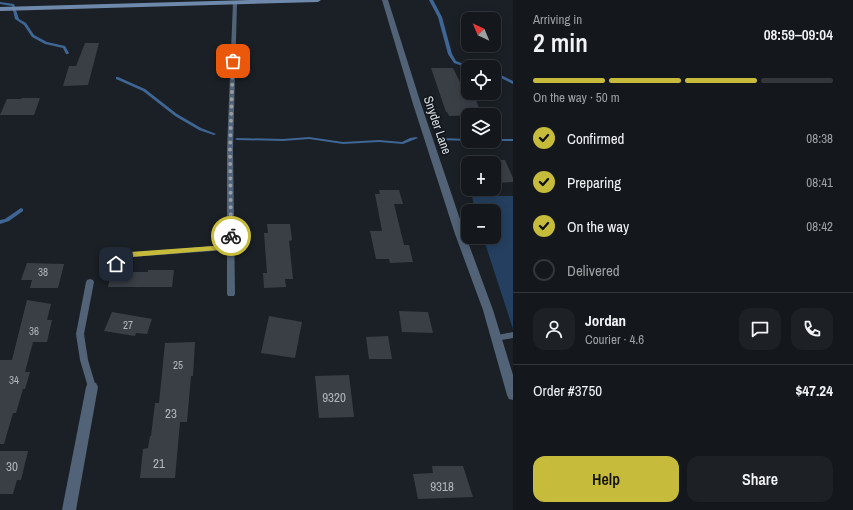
<!DOCTYPE html>
<html lang="en">
<head>
<meta charset="utf-8">
<style>
	:root { --surface:#14181c; --page:#1d2125; --text:#f1f3f6; --muted:#9da0a3; --line:#33373b; --accent:#c7bb3b }
	body { margin:0; font-family:"Archivo Narrow",sans-serif; background:var(--page); color:var(--text); height:100vh; display:flex; flex-direction:column; font-size:15px; white-space:nowrap }
	* { box-sizing:border-box; margin:0 }
	p { font-size:13px; color:var(--muted) }
	.icon { flex:none; width:22px; height:22px; fill:none; stroke:currentColor; stroke-width:2; stroke-linecap:round; stroke-linejoin:round }
	.map { position:relative; flex:1; overflow:hidden }
	.side { display:flex; flex-direction:column; background:var(--surface); width:340px }
	.side>* { flex:none }
	.needle { width:26px; rotate:316deg }
	.tools { position:absolute; left:461px; top:12px; display:grid; gap:8px }
	.tools a { display:grid; place-items:center; width:40px; height:40px; border-radius:8px; background:var(--surface); box-shadow:0 2px 10px #0003,0 0 0 1px var(--line); font-size:20px }
	.pin { position:absolute; display:grid; place-items:center; width:34px; height:34px; color:#fff; margin:-17px; border-radius:8px; box-shadow:0 2px 6px #0006 }
	.courier { position:absolute; display:grid; place-items:center; width:40px; height:40px; margin:-20px; border:3px solid #c7bb3b; border-radius:50%; background:#fff; color:#222; box-shadow:0 1px 5px #0007 }
	.overview em { font-style:normal; font-weight:600 }
	.overview div { display:flex; flex-direction:column-reverse }
	.overview { display:flex; align-items:center; justify-content:space-between; height:68px; padding:0 20px }
	h1 { font-size:26px; font-weight:600; line-height:30px }
	.bar { display:grid; grid-template-columns:repeat(4,1fr); gap:6px 4px; align-content:center; height:48px; padding:0 20px }
	.bar i { height:5px; border-radius:3px; background:var(--line) }
	.bar .active { background:var(--accent) }
	.bar p { grid-column:span 4 }
	.line { display:flex; align-items:center; gap:10px; padding:0 20px; border-top:1px solid var(--line) }
	.line div { flex:1 }
	.round { display:grid; place-items:center; flex:none; width:42px; height:42px; border-radius:12px; background:var(--page) }
	ol { padding:0 20px; list-style:none }
	li { display:flex; align-items:center; gap:12px; height:44px }
	li p { margin-inline-start:auto }
	li .icon { padding:4px; border-radius:50%; background:var(--accent); color:#111; stroke-width:4 }
	li:last-child { color:var(--muted) }
	li i { width:22px; height:22px; border:2px solid var(--line); border-radius:50% }
	.primary-button { display:flex; gap:8px; margin-top:auto; padding:8px 20px }
	.primary-button a { flex:1; height:46px; border-radius:12px; background:var(--accent); color:#111; font-size:16px; font-weight:600; line-height:46px; text-align:center }
	.primary-button a+a { background:var(--page); color:var(--text) }
	main { display:flex; flex:1; min-height:0 }
	.map>svg:first-child { display:block }
	.green { fill:#243f5f }
	.lines { fill:none; stroke-linecap:round; stroke-linejoin:round }
	.stream { fill:#3f6695; fill-rule:evenodd }
	.building { fill:#3a3f46 }
	.lane { fill:#526378; fill-rule:evenodd }
	.street { fill:#526378; fill-rule:evenodd }
	.secondary { fill:#6e89ab; fill-rule:evenodd }
	.route { fill:#c7bb3b }
	.done { stroke:#979ca0; stroke-width:4; stroke-dasharray:0 7.2 }
	.labels { text-anchor:middle; stroke-width:3.5; stroke-linejoin:round; paint-order:stroke }
	.number-label { font-size:11px; fill:#b2b6bb }
	.street-label { font-size:13px; fill:#dadee2; stroke:#12171d }
	.near-number-label { font-size:13px; fill:#b2b6bb }
</style>
</head>
<body>
<main>
<div class="map">
<svg width="513" height="510" viewBox="0 0 513 510">
	<rect width="100%" height="100%" fill="#1b2026"/>
	<path class="green" d="M472,196H513V329L483,237H494V211H475Z"/>
	<g class="lines">
		<g class="stream">
			<path d="M429,0H433L442,17L452,54L456,61L469,66L470,67H468V68L454,63L448,54L438,17Z"/>
			<path d="M0,2L14,4L19,19L26,23L34,35L47,42L65,46L69,53L68,54H66L63,48L45,44L32,37L24,25L15,19L12,6L0,4Z"/>
			<path d="M494,74L503,76L513,81V84L501,78L494,76Z"/>
			<path d="M116,77H118L145,89L177,114L201,128L216,134L214,135L199,130L175,116L143,91L116,79Z"/>
			<path d="M309,137L343,142L379,140L402,142L410,138L416,137L418,138L403,144L379,142L343,144L309,139L283,141L237,140L235,139L237,138L283,139Z"/>
			<path d="M440,138L468,139V141H469H468L441,140L439,139Z"/>
			<path d="M494,139H513V141H493H494Z"/>
			<path d="M21,208L23,209V211L9,221L0,224V220L5,219Z"/>
		</g>
	</g>
	<g class="building">
		<path d="M85,43H99L88,85L63,86L69,66H76Z"/>
		<path d="M431,68H453L469,100H476L482,115L449,116L447,112H446Z"/>
		<path d="M22,98H40L34,115H0L7,99H21Z"/>
		<path d="M494,160H505L513,178V182L494,183Z"/>
		<path d="M379,190H399L403,204H394L404,245H409L413,262L390,263L389,259H376L370,231H382L375,194H380Z"/>
		<path d="M267,224H290L292,240L289,241L293,279H285L286,287L264,288L263,273H267L264,233H268Z"/>
		<path d="M27,263L64,264L58,288H30L32,280H21Z"/>
		<path d="M148,270H174L172,287H108L111,272H148Z"/>
		<path d="M27,300L51,304L47,320H52L47,342H33L25,372H30L25,389H23L16,413H13L4,444H0V360H12Z"/>
		<path d="M399,311L428,312L433,333L402,332Z"/>
		<path d="M112,312L152,319L147,334L136,333L135,336L104,331Z"/>
		<path d="M269,316L302,322L295,358L261,353Z"/>
		<path d="M388,336L392,359H369L366,337Z"/>
		<path d="M195,342L193,376H191L187,422H180L175,478H140L143,449L148,448L150,436H151L155,403H159L165,343Z"/>
		<path d="M349,375L354,417L319,418L315,376Z"/>
		<path d="M0,451H28L21,480H17L13,494H0Z"/>
		<path d="M432,466H463L473,497L418,499L413,474L433,473Z"/>
	</g>
	<g class="lines">
		<g class="lane">
			<path d="M233,2L237,3L233,149L235,294L234,296H228L227,294V250L132,257L116,267L112,264L113,262L130,253L227,245V149Z"/>
			<path d="M90,279L93,280L94,282L84,334L88,360L96,387L95,389L92,390L89,389L88,387L80,360L76,334L86,282L87,280Z"/>
			<path d="M513,332V338L496,341L493,340L492,338L493,336Z"/>
		</g>
		<g class="street">
			<path d="M382,0H388L421,104L465,234L493,310L513,375V400L509,399L507,395L483,310L455,234L413,104Z"/>
			<path d="M92,382L96,383L98,387L76,510H62L86,387L88,383Z"/>
		</g>
		<path class="secondary" d="M250,0H321L318,2L0,11V7Z"/>
	</g>
	<path class="route" d="M228,234H233L234,236V247L230,249L131,257L119,265H114L113,264L130,252L227,245Z"/>
	<g class="lines">
		<path class="done" d="M231,236L230,149L233,61"/>
	</g>
	<g class="labels">
		<g class="number-label">
			<text x="43" y="276">38</text>
			<text x="128" y="329">27</text>
			<text x="34" y="335">36</text>
			<text x="178" y="369">25</text>
			<text x="14" y="384">34</text>
		</g>
		<g class="street-label">
			<text transform="translate(438 125) rotate(71)" y="5">Snyder Lane</text>
		</g>
		<g class="near-number-label">
			<text x="334" y="402">9320</text>
			<text x="171" y="418">23</text>
			<text x="159" y="468">21</text>
			<text x="12" y="471">30</text>
			<text x="442" y="491">9318</text>
		</g>
	</g>
</svg>
<div class="tools">
<a><svg class="needle" viewBox="-14 -14 28 28"><path d="M0-13l5 13h-10z" fill="#e53935"/><path d="M0 13l5-13h-10z" fill="#9da0a3"/></svg></a>
<a><svg class="icon" aria-label="locate" viewBox="0 0 24 24"><circle cx="12" cy="12" r="6"/><path d="M12 2v4M12 18v4M2 12h4M18 12h4"/></svg></a>
<a><svg class="icon" aria-label="layers" viewBox="0 0 24 24"><path d="M12 4l9 5-9 5-9-5zM3 14l9 5 9-5"/></svg></a>
<a>+</a>
<a>−</a>
</div>
<div class="pin" style="left:233px;top:61px;background:#ea580c"><svg class="icon" aria-label="bag" viewBox="0 0 24 24"><path d="M5 8h14l-1 12H6zM9 8a3 3 0 0 1 6 0"/></svg></div>
<div class="pin" style="left:116px;top:264px;background:#1f2937"><svg class="icon" aria-label="home" viewBox="0 0 24 24"><path d="M3 11l9-7 9 7M6 9v11h12V9"/></svg></div>
<div class="courier" style="left:231px;top:236px"><svg class="icon" aria-label="bike" viewBox="0 0 24 24"><circle cx="6" cy="16" r="4"/><circle cx="18" cy="16" r="4"/><path d="M6 16l4-8h5l3 8M10 8l3 8H6M13 5h3"/></svg></div>
</div>
<section class="side">
<div class="overview"><div><h1>2 min</h1><p>Arriving in</p></div><em>08:59–09:04</em></div>
<div class="bar"><i class="active"></i><i class="active"></i><i class="active"></i><i></i><p>On the way · 50 m</p></div>
<ol>
<li><svg class="icon" aria-label="check" viewBox="0 0 24 24"><path d="M5 12l5 5 9-10"/></svg>Confirmed<p>08:38</p></li>
<li><svg class="icon" aria-label="check" viewBox="0 0 24 24"><path d="M5 12l5 5 9-10"/></svg>Preparing<p>08:41</p></li>
<li><svg class="icon" aria-label="check" viewBox="0 0 24 24"><path d="M5 12l5 5 9-10"/></svg>On the way<p>08:42</p></li>
<li><i></i>Delivered</li>
</ol>
<div class="line" style="height:72px"><a class="round"><svg class="icon" aria-label="person" viewBox="0 0 24 24"><circle cx="12" cy="8" r="4"/><path d="M4 21q1-7 8-7t8 7"/></svg></a><div><b>Jordan</b><p>Courier · 4.6</p></div><a class="round"><svg class="icon" aria-label="chat" viewBox="0 0 24 24"><path d="M4 5h16v11H9l-5 4z"/></svg></a><a class="round"><svg class="icon" aria-label="phone" viewBox="0 0 24 24"><path d="M5 4h4l2 5-3 2q2 4 5 5l2-3 5 2v4C11 20 4 13 5 4z"/></svg></a></div>
<div class="line" style="height:52px"><div>Order #3750</div><b>$47.24</b></div>
<div class="primary-button"><a>Help</a><a>Share</a></div>
</section>
</main>
</body>
</html>
